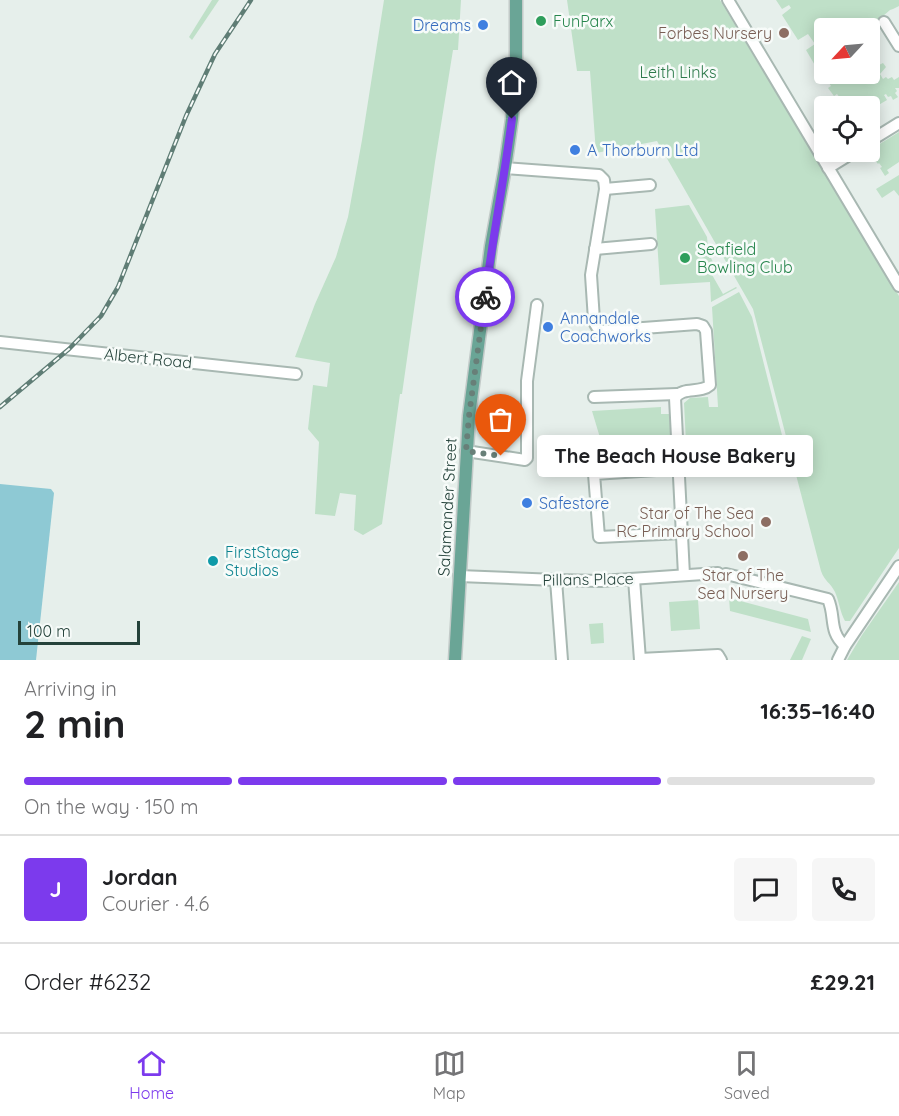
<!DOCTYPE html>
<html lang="en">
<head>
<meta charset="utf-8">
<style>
	:root { --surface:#fff; --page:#f6f6f6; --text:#202124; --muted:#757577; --line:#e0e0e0; --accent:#7c3aed }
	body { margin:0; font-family:Quicksand,sans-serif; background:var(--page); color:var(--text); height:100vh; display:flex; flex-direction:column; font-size:22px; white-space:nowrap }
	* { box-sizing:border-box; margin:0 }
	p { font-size:20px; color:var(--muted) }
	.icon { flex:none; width:33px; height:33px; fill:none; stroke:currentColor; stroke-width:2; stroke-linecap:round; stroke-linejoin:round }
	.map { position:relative; height:660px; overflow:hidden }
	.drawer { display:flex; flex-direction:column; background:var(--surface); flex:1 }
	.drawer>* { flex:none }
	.needle { width:39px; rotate:244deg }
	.controls { position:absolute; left:814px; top:18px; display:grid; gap:12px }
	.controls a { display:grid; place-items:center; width:66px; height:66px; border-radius:6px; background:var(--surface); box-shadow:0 3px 15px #0003; font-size:30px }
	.scale { position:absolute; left:18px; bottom:15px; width:122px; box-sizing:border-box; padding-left:6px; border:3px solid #24423a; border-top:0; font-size:16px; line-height:21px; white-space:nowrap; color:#24423a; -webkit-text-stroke:4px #f7fbf9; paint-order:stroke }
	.pin { position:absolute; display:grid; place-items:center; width:51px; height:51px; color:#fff; margin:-62px -26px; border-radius:50% 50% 50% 0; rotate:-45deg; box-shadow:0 0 6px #0007 }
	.pin .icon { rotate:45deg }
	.courier { position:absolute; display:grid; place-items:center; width:60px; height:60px; margin:-30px; border:4px solid #7c3aed; border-radius:50%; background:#fff; color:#222; box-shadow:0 2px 8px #0007 }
	.bubble { position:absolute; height:42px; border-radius:6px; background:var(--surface); box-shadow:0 3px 15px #0003; font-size:20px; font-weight:700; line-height:42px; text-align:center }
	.summary em { font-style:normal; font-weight:700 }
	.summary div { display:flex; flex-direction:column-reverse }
	.summary { display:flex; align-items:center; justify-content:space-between; height:102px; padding:0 24px }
	h1 { font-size:39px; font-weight:700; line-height:45px }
	.bar { display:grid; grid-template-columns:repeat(4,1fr); gap:9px 6px; align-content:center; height:72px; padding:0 24px }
	.bar i { height:8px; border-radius:4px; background:var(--line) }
	.bar .current { background:var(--accent) }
	.bar p { grid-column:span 4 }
	.line { display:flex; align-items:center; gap:15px; padding:0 24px; border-top:2px solid var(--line) }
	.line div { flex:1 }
	.round { display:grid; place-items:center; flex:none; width:63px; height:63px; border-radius:6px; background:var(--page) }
	.tab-bar { display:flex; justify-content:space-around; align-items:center; height:84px; border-top:2px solid var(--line); background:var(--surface); font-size:16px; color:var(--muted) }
	.tab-bar a { display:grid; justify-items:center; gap:3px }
	.tab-bar .current { color:var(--accent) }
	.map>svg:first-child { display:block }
	.green { fill:#bfe0c8 }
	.water { fill:#8ec9d4 }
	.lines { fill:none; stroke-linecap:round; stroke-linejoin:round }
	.minor-casing { stroke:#a8b8b2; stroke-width:14 }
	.major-casing { stroke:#c2cac8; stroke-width:15 }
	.minor { stroke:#fff; stroke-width:10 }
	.major { stroke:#6aa596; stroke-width:12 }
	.rail-casing { stroke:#5f7d75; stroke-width:4.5 }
	.rail { stroke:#f7fbf9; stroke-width:2; stroke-dasharray:7; stroke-linecap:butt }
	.done { stroke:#687f78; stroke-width:6; stroke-dasharray:0 10.8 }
	.route { stroke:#7c3aed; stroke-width:8 }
	.leisure-dot { fill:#2e9e5b; stroke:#f7fbf9; stroke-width:2 }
	.shop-dot { fill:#3f7fe0; stroke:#f7fbf9; stroke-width:2 }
	.education-dot { fill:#8d6e63; stroke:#f7fbf9; stroke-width:2 }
	.culture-dot { fill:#0f9aa8; stroke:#f7fbf9; stroke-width:2 }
	.labels { text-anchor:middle; stroke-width:5; stroke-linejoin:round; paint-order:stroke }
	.leisure-label { font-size:16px; fill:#27864d; stroke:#f7fbf9; text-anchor:start }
	.shop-label { font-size:16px; fill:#366cbe; stroke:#f7fbf9; text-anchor:start }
	.education-label { font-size:16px; fill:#785e54; stroke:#f7fbf9; text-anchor:end }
	.park-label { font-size:16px; fill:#2d7a4b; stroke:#f7fbf9 }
	.street-label { font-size:16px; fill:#24423a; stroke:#f7fbf9 }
	.culture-label { font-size:16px; fill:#0d838f; stroke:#f7fbf9; text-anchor:start }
</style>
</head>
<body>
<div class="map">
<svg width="899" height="660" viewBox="0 0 899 660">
	<rect width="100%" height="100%" fill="#e6efeb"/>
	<g class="green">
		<path d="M212,0H219L192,40L189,37Z"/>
		<path d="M384,0H461L458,50H453L435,162L402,394H400L382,524L363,535L354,530L356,495L340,493L335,516L315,514L319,442L308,429L313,385L327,387L330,363L295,357L315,304L336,257L348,217L362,140Z"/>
		<path d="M567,0H720L899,296V548L850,621H845C840,612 839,601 835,592C830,582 825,582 821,571L753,309L657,141L596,153L590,71H577Z"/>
		<path d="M776,0H899V6L893,9L890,10L869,28H825V74H870V42L879,56L874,59L875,62L873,63L874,65L878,63L879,65L883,63L886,67L880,74L883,79L886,77L888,79L892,77L894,80L899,77V88H895L897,91L895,93L898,97L893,100L891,96L888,97L886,94L884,95L887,100L870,110V106H844L847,104L846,102L840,106L837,101L840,98L837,94L834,96L828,88L831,86L829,83L826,84L806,50L815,44L808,34L798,40L782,15L791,8L789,5L782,9Z"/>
		<path d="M899,132V162L887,170L889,173L885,176L880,168L882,167L879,163L878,164L874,159L873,160L868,152H870V150Z"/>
		<path d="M899,175V196L894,190L882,198L876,189Z"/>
		<path d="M689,205L707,237L709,258H711L715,266L711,268V273L723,294L736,287L737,288L711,302L710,282L660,285L655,209Z"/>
		<path d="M739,292L752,317L784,443L725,458L687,462L684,403L690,398L708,397L709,407H718L712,307Z"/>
		<path d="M661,407V414H670L672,436L665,437L667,458L607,461L592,411Z"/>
		<path d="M899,582V660H847L862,635Z"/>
		<path d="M729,598L808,619L811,632L730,611Z"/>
		<path d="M698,600L700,629L671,631L669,602Z"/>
		<path d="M603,623L604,643L591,644L589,624Z"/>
		<path d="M802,636L811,639L802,660H790Z"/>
	</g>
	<path class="water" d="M0,484L51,489L54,493L36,660H0Z"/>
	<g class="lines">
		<g class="minor-casing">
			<g id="minor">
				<path d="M728,0L899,286"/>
				<path d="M884,22L899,46"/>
				<path d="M870,141L899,123"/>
				<path d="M505,168L599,175L604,180L605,189L591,275L594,320C595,326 597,329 603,331L697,324L703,326L706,331L710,385C700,394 683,386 675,398L684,575"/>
				<path d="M828,168L854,152"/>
				<path d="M605,189L650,185"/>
				<path d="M595,249L651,244"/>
				<path d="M0,342L296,374"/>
				<path d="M594,397L677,394"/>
				<path d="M466,451L525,460L527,458V381L537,305"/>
				<path d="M682,533L599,537L594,474L718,466"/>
				<path d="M726,574L828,599C836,617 828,631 845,646"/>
				<path d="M459,576L556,580L601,581L718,573"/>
				<path d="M634,579L640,660"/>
				<path d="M556,580L562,660"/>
				<path d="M640,659L718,655L721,660"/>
				<path d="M838,660L845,646L899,566"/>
			</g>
		</g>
		<g class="major-casing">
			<path id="major" d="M455,660L469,416L491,246L505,168L512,119L516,64V0"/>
		</g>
		<use href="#minor" class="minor"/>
		<use href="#major" class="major"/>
		<g class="rail-casing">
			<path id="rail" d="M0,407L69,349L101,316L118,287L186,116L215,54L251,0"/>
		</g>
		<use href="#rail" class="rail"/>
	</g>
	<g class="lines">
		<path class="done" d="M485,297L469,416L466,451L501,456"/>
		<path class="route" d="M485,297C493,237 504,179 512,119"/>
	</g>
	<g class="leisure-dot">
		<circle cx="541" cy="21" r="6"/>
		<circle cx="685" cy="258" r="6"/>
	</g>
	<g class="shop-dot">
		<circle cx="483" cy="25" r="6"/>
		<circle cx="575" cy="150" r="6"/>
		<circle cx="548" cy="327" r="6"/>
		<circle cx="527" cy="503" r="6"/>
	</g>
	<g class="education-dot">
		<circle cx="784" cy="33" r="6"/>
		<circle cx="766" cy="522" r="6"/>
		<circle cx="743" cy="556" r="6"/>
	</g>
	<circle class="culture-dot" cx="213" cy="561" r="6"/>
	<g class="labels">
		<g class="leisure-label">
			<text x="553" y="27">FunParx</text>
			<text x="697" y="255">Seafield<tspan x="697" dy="18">Bowling Club</tspan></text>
		</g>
		<g class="shop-label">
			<text x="471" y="31" text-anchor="end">Dreams</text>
			<text x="587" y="156">A Thorburn Ltd</text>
			<text x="560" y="324">Annandale<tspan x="560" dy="18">Coachworks</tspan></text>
			<text x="539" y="509">Safestore</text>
		</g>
		<g class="education-label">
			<text x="772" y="39">Forbes Nursery</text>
			<text x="754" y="519">Star of The Sea<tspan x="754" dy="18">RC Primary School</tspan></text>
			<text x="743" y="581" text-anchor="middle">Star of The<tspan x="743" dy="18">Sea Nursery</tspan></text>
		</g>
		<g class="park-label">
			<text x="678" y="78">Leith Links</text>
		</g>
		<g class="street-label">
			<text transform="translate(148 358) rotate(6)" y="6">Albert Road</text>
			<text transform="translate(447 507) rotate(-87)" y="6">Salamander Street</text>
			<text transform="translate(588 579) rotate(-1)" y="6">Pillans Place</text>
		</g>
		<g class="culture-label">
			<text x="225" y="558">FirstStage<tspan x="225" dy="18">Studios</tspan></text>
		</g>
	</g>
</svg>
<div class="controls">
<a><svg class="needle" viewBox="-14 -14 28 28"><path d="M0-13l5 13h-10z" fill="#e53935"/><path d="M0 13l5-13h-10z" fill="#757577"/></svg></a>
<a><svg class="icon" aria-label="locate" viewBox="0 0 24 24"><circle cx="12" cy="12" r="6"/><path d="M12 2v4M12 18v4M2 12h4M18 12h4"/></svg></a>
</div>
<div class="scale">100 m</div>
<div class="pin" style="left:501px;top:456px;background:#ea580c"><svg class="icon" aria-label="bag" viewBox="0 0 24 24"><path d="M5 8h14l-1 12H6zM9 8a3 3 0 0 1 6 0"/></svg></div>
<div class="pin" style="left:512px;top:119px;background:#1f2937"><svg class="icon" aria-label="home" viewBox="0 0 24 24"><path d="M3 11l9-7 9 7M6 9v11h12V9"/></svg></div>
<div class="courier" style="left:485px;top:297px"><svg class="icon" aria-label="bike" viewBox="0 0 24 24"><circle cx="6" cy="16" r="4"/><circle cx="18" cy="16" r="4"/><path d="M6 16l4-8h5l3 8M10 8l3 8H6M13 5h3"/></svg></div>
<div class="bubble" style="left:537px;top:435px;width:276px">The Beach House Bakery</div>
</div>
<section class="drawer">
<div class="summary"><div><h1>2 min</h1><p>Arriving in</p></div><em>16:35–16:40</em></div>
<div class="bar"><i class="current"></i><i class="current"></i><i class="current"></i><i></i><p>On the way · 150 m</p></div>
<div class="line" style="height:108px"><b class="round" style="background:var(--accent);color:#fff">J</b><div><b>Jordan</b><p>Courier · 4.6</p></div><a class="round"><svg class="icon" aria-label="chat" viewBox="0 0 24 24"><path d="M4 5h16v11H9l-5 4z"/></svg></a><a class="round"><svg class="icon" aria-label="phone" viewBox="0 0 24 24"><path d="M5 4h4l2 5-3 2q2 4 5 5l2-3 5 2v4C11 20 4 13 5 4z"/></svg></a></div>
<div class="line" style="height:78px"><div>Order #6232</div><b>£29.21</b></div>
</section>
<nav class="tab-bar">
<a class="current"><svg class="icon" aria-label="home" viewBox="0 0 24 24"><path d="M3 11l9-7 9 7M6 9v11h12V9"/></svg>Home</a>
<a><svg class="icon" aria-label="map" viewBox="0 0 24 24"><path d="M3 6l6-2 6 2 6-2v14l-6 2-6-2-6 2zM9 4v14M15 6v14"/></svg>Map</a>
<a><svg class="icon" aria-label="saved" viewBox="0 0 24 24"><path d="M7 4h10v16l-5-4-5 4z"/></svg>Saved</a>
</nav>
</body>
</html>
